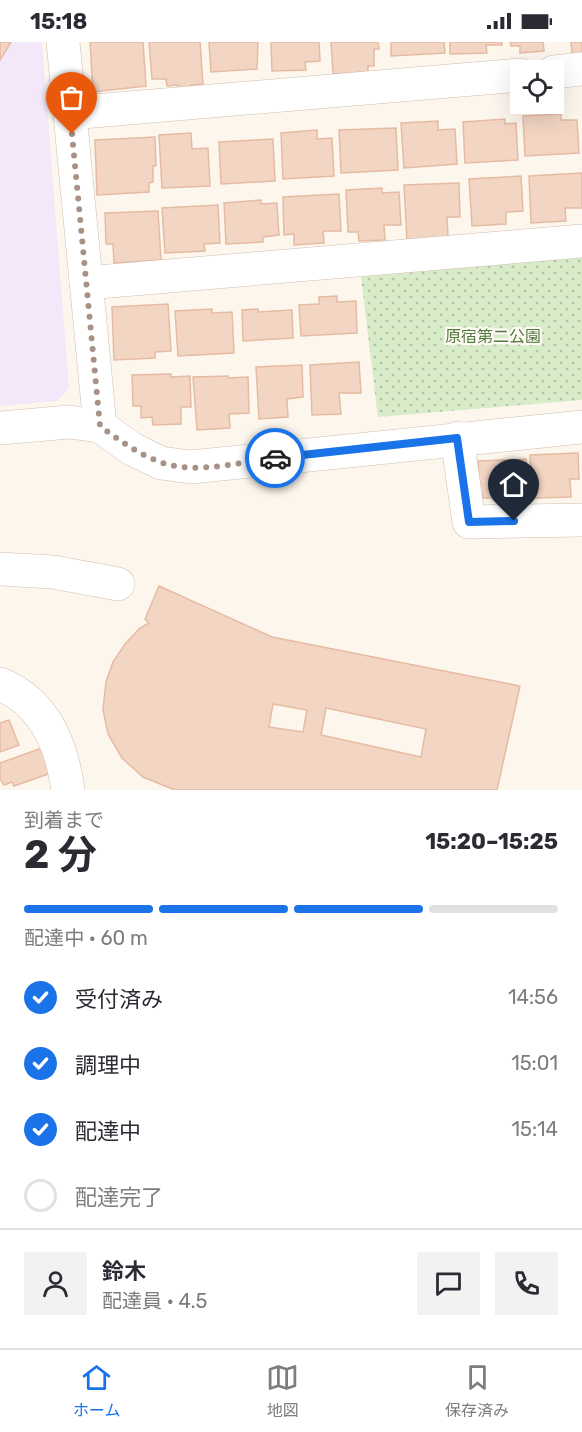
<!DOCTYPE html>
<html lang="ja">
<head>
<meta charset="utf-8">
<style>
	:root { --surface:#fff; --page:#f2f2f3; --text:#2b2b33; --muted:#7c7c81; --line:#e1e1e2; --accent:#1a73e8 }
	body { margin:0; font-family:Rubik,"Noto Sans JP",sans-serif; background:var(--page); color:var(--text); height:100vh; display:flex; flex-direction:column; font-size:22px; white-space:nowrap }
	* { box-sizing:border-box; margin:0 }
	p { font-size:20px; color:var(--muted) }
	.icon { flex:none; width:33px; height:33px; fill:none; stroke:currentColor; stroke-width:2; stroke-linecap:round; stroke-linejoin:round }
	.map { position:relative; height:748px; overflow:hidden }
	.drawer { display:flex; flex-direction:column; background:var(--surface); flex:1 }
	.drawer>* { flex:none }
	.tools { position:absolute; left:510px; top:18px; display:grid; gap:12px }
	.tools a { display:grid; place-items:center; width:54px; height:54px; border-radius:0px; background:var(--surface); box-shadow:0 6px 24px #0002; font-size:30px }
	.pin { position:absolute; display:grid; place-items:center; width:51px; height:51px; color:#fff; margin:-62px -26px; border-radius:50% 50% 50% 0; rotate:-45deg; box-shadow:0 0 6px #0007 }
	.pin .icon { rotate:45deg }
	.courier { position:absolute; display:grid; place-items:center; width:60px; height:60px; margin:-30px; border:4px solid #1a73e8; border-radius:50%; background:#fff; color:#222; box-shadow:0 2px 8px #0007 }
	.overview em { font-style:normal; font-weight:700 }
	.overview div { display:flex; flex-direction:column-reverse }
	.overview { display:flex; align-items:center; justify-content:space-between; height:102px; padding:0 24px }
	h1 { font-size:39px; font-weight:700; line-height:45px }
	.bar { display:grid; grid-template-columns:repeat(4,1fr); gap:9px 6px; align-content:center; height:72px; padding:0 24px }
	.bar i { height:8px; border-radius:4px; background:var(--line) }
	.bar .selected { background:var(--accent) }
	.bar p { grid-column:span 4 }
	.line { display:flex; align-items:center; gap:15px; padding:0 24px; border-top:2px solid var(--line) }
	.line div { flex:1 }
	.round { display:grid; place-items:center; flex:none; width:63px; height:63px; border-radius:0px; background:var(--page) }
	ol { padding:0 24px; list-style:none }
	li { display:flex; align-items:center; gap:18px; height:66px }
	li p { margin-inline-start:auto }
	li .icon { padding:6px; border-radius:50%; background:var(--accent); color:#fff; stroke-width:4 }
	li:last-child { color:var(--muted) }
	li i { width:33px; height:33px; border:3px solid var(--line); border-radius:50% }
	.status { display:flex; justify-content:space-between; align-items:center; height:42px; padding:0 30px; background:var(--surface); direction:ltr }
	.status svg { height:16px; fill:currentColor }
	.menu { display:flex; justify-content:space-around; align-items:center; height:84px; border-top:2px solid var(--line); background:var(--surface); font-size:16px; color:var(--muted) }
	.menu a { display:grid; justify-items:center; gap:3px }
	.menu .selected { color:var(--accent) }
	.map>svg:first-child { display:block }
	.education { fill:#f3e8fa }
	.park { fill:url(#park-dots) }
	.building { fill:#f3d5c3; stroke:#e6bba3; stroke-width:1.5; fill-rule:evenodd }
	.lines { fill:none; stroke-linecap:round; stroke-linejoin:round }
	.minor-casing { stroke:#d1beb0; stroke-width:34 }
	.minor { stroke:#fff; stroke-width:33 }
	.done { stroke:#a89285; stroke-width:6; stroke-dasharray:0 10.8 }
	.route { stroke:#1a73e8; stroke-width:8 }
	.labels { text-anchor:middle; stroke-width:4.5; stroke-linejoin:round; paint-order:stroke }
	.park-label { font-size:16px; fill:#537a41; stroke:#fffaf3 }
</style>
</head>
<body>
<div class="status"><b>15:18</b><svg viewBox="0 0 49 12"><path d="M0 12V9h3v3zM5 12V6h3v6zM10 12V3h3v9zM15 12V0h3v12zM26 1h20v11H26zM47 4h2v5h-2z"/></svg></div>
<div class="map">
<svg width="582" height="748" viewBox="0 0 582 748">
	<defs>
		<pattern id="park-dots" width="8" height="8" patternUnits="userSpaceOnUse" patternTransform="scale(1.5)"><rect width="8" height="8" fill="#d8ecc9"/><path d="M2 2h.1M6 6h.1" fill="none" stroke="#b4c2a5" stroke-width="1.8" stroke-linecap="round"/></pattern>
	</defs>
	<rect width="100%" height="100%" fill="#fdf6ec"/>
	<path class="education" d="M0,0H42L69,346L57,359L0,364Z"/>
	<path class="park" d="M582,215V358L378,375L361,235Z"/>
	<g class="building">
		<path d="M0,0H11L0,18Z"/>
		<path d="M90,0H143L146,44L93,50Z"/>
		<path d="M149,0H200L203,42L191,43V48L178,49V43L167,44L166,37H152Z"/>
		<path d="M209,0H258L257,27L211,30Z"/>
		<path d="M271,0H319L320,19L305,20L306,28L272,29Z"/>
		<path d="M331,0H378L379,7H374V24H368V30L333,32Z"/>
		<path d="M391,0H444L445,11L391,14Z"/>
		<path d="M450,0H502V3H486L487,11L450,12Z"/>
		<path d="M510,0H543L544,9L520,11V4H511Z"/>
		<path d="M571,0H582V11L572,12Z"/>
		<path d="M561,72V78H577L579,111L525,114L523,74Z"/>
		<path d="M505,77V82L516,81L518,118L465,121L463,80Z"/>
		<path d="M438,79V88L455,87L457,122L404,126L401,81Z"/>
		<path d="M396,86L398,128L341,131L339,88Z"/>
		<path d="M317,88V97L332,96L334,134L283,137L281,91Z"/>
		<path d="M191,91L192,107L208,106L210,144L162,146L159,93Z"/>
		<path d="M155,95L156,124H153V140L149,141V150L97,153L95,98Z"/>
		<path d="M273,97L275,139L221,142L219,100Z"/>
		<path d="M582,131V166H565L566,179L531,181L529,134Z"/>
		<path d="M521,134L523,169L506,170V182L472,184L469,137Z"/>
		<path d="M459,141L460,175H447L448,194L407,199L404,143Z"/>
		<path d="M382,146V151L399,150L401,183H384L385,198L359,199L358,190H348L346,148Z"/>
		<path d="M339,152L341,189H323L324,201L294,203V192L284,193L283,155Z"/>
		<path d="M261,158V162L277,161L279,193L263,195V200L226,202L224,161Z"/>
		<path d="M218,163L220,201L204,202L205,209L165,211L162,166Z"/>
		<path d="M158,169L161,218L114,221L113,202H106L105,171Z"/>
		<path d="M337,254V260L356,259L357,291L301,294L299,263L319,262V255Z"/>
		<path d="M168,262L171,309L155,310V316L114,318L112,265Z"/>
		<path d="M212,267V271L232,270L234,311L178,314L175,269Z"/>
		<path d="M258,267V270L292,268L293,296L243,299L242,268Z"/>
		<path d="M359,320L361,351H339L341,372L312,373L310,323Z"/>
		<path d="M302,323L303,355L287,357L288,375L259,377L256,325Z"/>
		<path d="M171,332V335L190,334L191,365H181V382L153,383L152,375L141,376V364H133L132,333Z"/>
		<path d="M228,334V336L248,335L249,371L229,372L230,386L197,388L193,335Z"/>
		<path d="M578,411L579,437H570L571,455L535,456V449H532L530,413Z"/>
		<path d="M526,417L527,440H520V455L483,456V452H479L478,419Z"/>
		<path d="M159,544L272,595L520,644L497,748H175L143,735L122,716L108,692L103,668L106,640L113,620L125,602L140,586L149,581L145,577ZM273,662L307,668L303,690L269,685ZM326,666L426,687L421,715L321,693Z"/>
		<path d="M9,678L19,703L0,710V681Z"/>
		<path d="M42,706L51,731L14,744L12,740L4,743L0,737V721Z"/>
	</g>
	<g class="lines">
		<g class="minor-casing">
			<g id="minor">
				<path d="M63,0L100,384"/>
				<path d="M554,30L582,27"/>
				<path d="M70,71L520,33"/>
				<path d="M86,241L582,199"/>
				<path d="M0,386L69,380L100,384L132,407L161,421L191,425L582,385"/>
				<path d="M457,396L469,480L582,478"/>
				<path d="M0,527L53,530L118,542"/>
				<path d="M0,642C44,660 62,703 68,748"/>
			</g>
		</g>
		<use href="#minor" class="minor"/>
	</g>
	<g class="lines">
		<path class="done" d="M72,92L100,384C119,398 138,412 160,420C194,433 240,420 275,416"/>
		<path class="route" d="M275,416L457,396L469,480L514,479"/>
	</g>
	<g class="labels">
		<g class="park-label">
			<text x="493" y="300">原宿第二公園</text>
		</g>
	</g>
</svg>
<div class="tools">
<a><svg class="icon" aria-label="locate" viewBox="0 0 24 24"><circle cx="12" cy="12" r="6"/><path d="M12 2v4M12 18v4M2 12h4M18 12h4"/></svg></a>
</div>
<div class="pin" style="left:72px;top:92px;background:#ea580c"><svg class="icon" aria-label="bag" viewBox="0 0 24 24"><path d="M5 8h14l-1 12H6zM9 8a3 3 0 0 1 6 0"/></svg></div>
<div class="pin" style="left:514px;top:479px;background:#1f2937"><svg class="icon" aria-label="home" viewBox="0 0 24 24"><path d="M3 11l9-7 9 7M6 9v11h12V9"/></svg></div>
<div class="courier" style="left:275px;top:416px"><svg class="icon" aria-label="car" viewBox="0 0 24 24"><path d="M5 17H2v-5l4-1 3-4h7l3 4 3 1v5h-3M9 17h6M6 11h13"/><circle cx="7" cy="17" r="2"/><circle cx="17" cy="17" r="2"/></svg></div>
</div>
<section class="drawer">
<div class="overview"><div><h1>2 分</h1><p>到着まで</p></div><em>15:20–15:25</em></div>
<div class="bar"><i class="selected"></i><i class="selected"></i><i class="selected"></i><i></i><p>配達中 · 60 m</p></div>
<ol>
<li><svg class="icon" aria-label="check" viewBox="0 0 24 24"><path d="M5 12l5 5 9-10"/></svg>受付済み<p>14:56</p></li>
<li><svg class="icon" aria-label="check" viewBox="0 0 24 24"><path d="M5 12l5 5 9-10"/></svg>調理中<p>15:01</p></li>
<li><svg class="icon" aria-label="check" viewBox="0 0 24 24"><path d="M5 12l5 5 9-10"/></svg>配達中<p>15:14</p></li>
<li><i></i>配達完了</li>
</ol>
<div class="line" style="height:108px"><a class="round"><svg class="icon" aria-label="person" viewBox="0 0 24 24"><circle cx="12" cy="8" r="4"/><path d="M4 21q1-7 8-7t8 7"/></svg></a><div><b>鈴木</b><p>配達員 · 4.5</p></div><a class="round"><svg class="icon" aria-label="chat" viewBox="0 0 24 24"><path d="M4 5h16v11H9l-5 4z"/></svg></a><a class="round"><svg class="icon" aria-label="phone" viewBox="0 0 24 24"><path d="M5 4h4l2 5-3 2q2 4 5 5l2-3 5 2v4C11 20 4 13 5 4z"/></svg></a></div>
</section>
<nav class="menu">
<a class="selected"><svg class="icon" aria-label="home" viewBox="0 0 24 24"><path d="M3 11l9-7 9 7M6 9v11h12V9"/></svg>ホーム</a>
<a><svg class="icon" aria-label="map" viewBox="0 0 24 24"><path d="M3 6l6-2 6 2 6-2v14l-6 2-6-2-6 2zM9 4v14M15 6v14"/></svg>地図</a>
<a><svg class="icon" aria-label="saved" viewBox="0 0 24 24"><path d="M7 4h10v16l-5-4-5 4z"/></svg>保存済み</a>
</nav>
</body>
</html>
